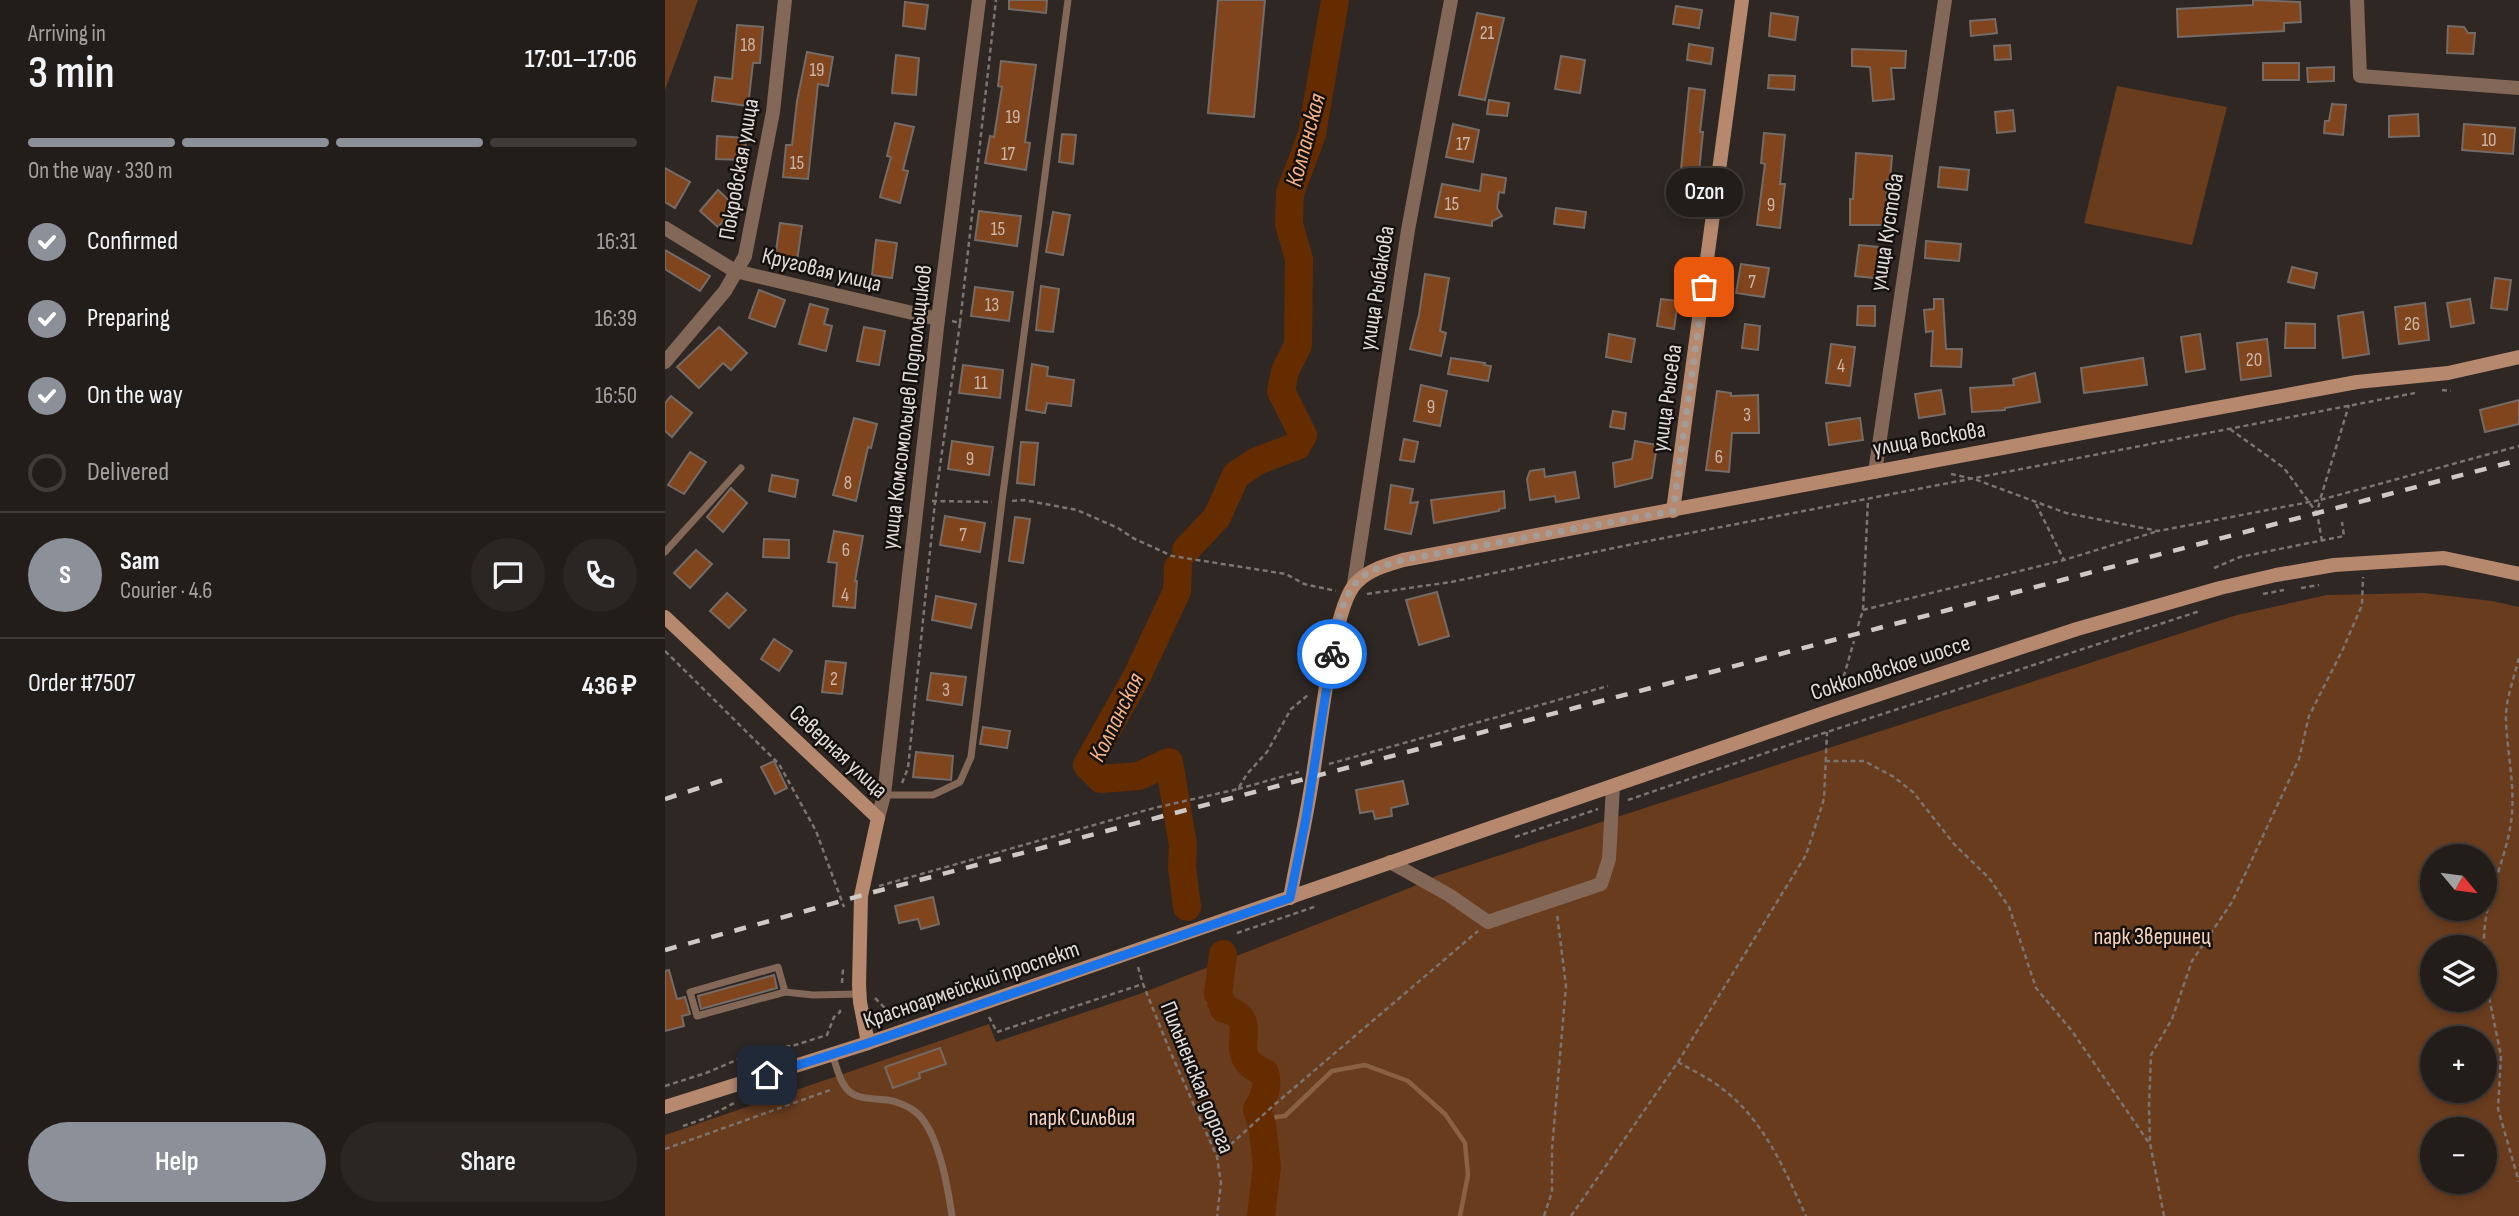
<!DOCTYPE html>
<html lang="en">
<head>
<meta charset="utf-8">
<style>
	:root { --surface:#231d1a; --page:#2b2623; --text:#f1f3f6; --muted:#a3a2a2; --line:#403b39; --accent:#8c9099 }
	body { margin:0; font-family:"Sofia Sans Condensed",sans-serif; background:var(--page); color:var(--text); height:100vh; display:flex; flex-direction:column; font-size:26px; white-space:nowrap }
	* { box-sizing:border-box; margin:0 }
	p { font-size:23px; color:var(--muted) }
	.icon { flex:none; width:38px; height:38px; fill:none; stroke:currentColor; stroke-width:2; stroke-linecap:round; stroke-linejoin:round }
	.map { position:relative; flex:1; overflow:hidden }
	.side { display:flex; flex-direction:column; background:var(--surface); width:665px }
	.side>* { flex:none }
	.needle { width:46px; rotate:119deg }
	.buttons { position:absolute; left:1755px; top:844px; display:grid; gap:14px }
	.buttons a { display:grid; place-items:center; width:77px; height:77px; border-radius:50%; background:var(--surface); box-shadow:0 4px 10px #0003,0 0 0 2px var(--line); font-size:35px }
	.pin { position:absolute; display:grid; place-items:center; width:60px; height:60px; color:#fff; margin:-30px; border-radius:14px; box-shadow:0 4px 10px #0006 }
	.courier { position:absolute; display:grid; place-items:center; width:70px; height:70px; margin:-35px; border:5px solid #1a73e8; border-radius:50%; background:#fff; color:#222; box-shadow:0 2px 9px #0007 }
	.bubble { position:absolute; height:49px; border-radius:24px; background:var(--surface); box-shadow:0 4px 10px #0003,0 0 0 2px var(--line); font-size:23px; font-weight:600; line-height:49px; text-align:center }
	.summary em { font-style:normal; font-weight:600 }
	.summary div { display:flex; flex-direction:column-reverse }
	.summary { display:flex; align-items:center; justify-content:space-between; height:119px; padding:0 28px }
	h1 { font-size:46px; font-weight:600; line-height:52px }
	.bar { display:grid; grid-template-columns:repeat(4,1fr); gap:10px 7px; align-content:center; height:84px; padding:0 28px }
	.bar i { height:9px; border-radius:5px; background:var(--line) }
	.bar .selected { background:var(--accent) }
	.bar p { grid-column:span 4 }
	.line { display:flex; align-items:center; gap:18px; padding:0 28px; border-top:2px solid var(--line) }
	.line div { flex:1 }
	.round { display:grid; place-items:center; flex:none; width:74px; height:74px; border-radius:37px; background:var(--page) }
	ol { padding:0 28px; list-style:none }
	li { display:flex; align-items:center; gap:21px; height:77px }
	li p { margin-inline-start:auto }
	li .icon { padding:7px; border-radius:50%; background:var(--accent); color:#fff; stroke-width:4 }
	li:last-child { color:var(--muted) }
	li i { width:38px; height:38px; border:4px solid var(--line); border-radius:50% }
	.primary-button { display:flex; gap:14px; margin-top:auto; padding:14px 28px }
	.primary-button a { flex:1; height:80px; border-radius:42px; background:var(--accent); color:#fff; font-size:28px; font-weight:600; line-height:80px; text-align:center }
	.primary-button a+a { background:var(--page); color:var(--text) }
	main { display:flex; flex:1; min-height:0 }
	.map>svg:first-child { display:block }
	.green { fill:#693c1e; fill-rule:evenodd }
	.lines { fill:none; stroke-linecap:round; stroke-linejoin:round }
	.stream { stroke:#8a6141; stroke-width:4.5 }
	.river { stroke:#652c00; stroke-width:28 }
	.building { fill:#80451d; stroke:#746b66; stroke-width:2 }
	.path { stroke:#7b7470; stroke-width:2.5; stroke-dasharray:5 3.5; stroke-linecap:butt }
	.lane { stroke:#836757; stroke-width:7 }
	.street { stroke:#836757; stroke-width:14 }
	.secondary { stroke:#b6896f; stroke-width:14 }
	.rail { stroke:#cec9c5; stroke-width:4.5; stroke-dasharray:12 12; stroke-linecap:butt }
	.done { stroke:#a39d9a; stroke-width:7; stroke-dasharray:0 12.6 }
	.route { stroke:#1a73e8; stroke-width:9 }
	.labels { text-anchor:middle; stroke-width:5; stroke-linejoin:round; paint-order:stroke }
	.number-label { font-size:19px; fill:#cab7ab }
	.street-label { font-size:23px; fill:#e2ddda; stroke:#14110f }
	.park-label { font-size:23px; fill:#f8d3be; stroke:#14110f }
	.water-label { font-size:24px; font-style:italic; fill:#fab388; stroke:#14110f }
</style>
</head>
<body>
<main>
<section class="side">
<div class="summary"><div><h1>3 min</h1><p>Arriving in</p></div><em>17:01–17:06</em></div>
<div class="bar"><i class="selected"></i><i class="selected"></i><i class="selected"></i><i></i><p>On the way · 330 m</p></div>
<ol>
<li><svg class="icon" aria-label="check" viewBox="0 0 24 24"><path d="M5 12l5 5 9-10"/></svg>Confirmed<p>16:31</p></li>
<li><svg class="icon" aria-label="check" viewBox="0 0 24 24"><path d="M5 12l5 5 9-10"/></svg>Preparing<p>16:39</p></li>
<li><svg class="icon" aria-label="check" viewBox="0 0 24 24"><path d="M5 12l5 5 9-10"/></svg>On the way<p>16:50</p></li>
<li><i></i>Delivered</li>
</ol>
<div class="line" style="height:126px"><b class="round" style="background:var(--accent);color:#fff">S</b><div><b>Sam</b><p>Courier · 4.6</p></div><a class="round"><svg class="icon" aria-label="chat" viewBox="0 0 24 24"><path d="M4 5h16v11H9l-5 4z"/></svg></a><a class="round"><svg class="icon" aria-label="phone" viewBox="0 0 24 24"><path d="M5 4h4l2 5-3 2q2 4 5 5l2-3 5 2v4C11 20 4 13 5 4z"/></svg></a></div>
<div class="line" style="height:91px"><div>Order #7507</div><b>436 ₽</b></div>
<div class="primary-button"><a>Help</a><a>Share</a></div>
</section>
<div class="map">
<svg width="1854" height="1216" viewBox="0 0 1854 1216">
	<rect width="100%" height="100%" fill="#2f2723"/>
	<g class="green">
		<path d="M0,0H33L0,90Z"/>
		<path d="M1452,86L1562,107L1527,245L1419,223Z"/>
		<path d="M1759,593L1827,601L1854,607V1216H0V1135L324,1024L331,1042L472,995L747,887L771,876L1572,615L1662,595ZM1768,856H1820V908H1768ZM1768,947H1820V999H1768ZM1768,1038H1820V1090H1768ZM1768,1129H1820V1181H1768Z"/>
	</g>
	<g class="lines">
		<g class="stream">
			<path d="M555,980L547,989L543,1002L549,1009H559"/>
			<path d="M597,1125L611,1117L620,1116L667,1071L700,1065L743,1081L780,1114L800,1143L803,1175L795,1216"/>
		</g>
		<g class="river">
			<path d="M521,550L552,517L571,475L592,461L632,446L638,435L616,391L620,371L633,345L634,259L624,224L625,193L647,134L670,0"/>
			<path d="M513,567L512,591L472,676L422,765L436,779L474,776L504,762L518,845L517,867L522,907"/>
			<path d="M558,954L553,994L559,1009C603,1021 553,1054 600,1073C604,1087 599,1097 592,1109L597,1125L602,1166L596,1216"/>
		</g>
	</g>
	<g class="building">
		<path d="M344,0H382L381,13L344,9Z"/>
		<path d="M553,0H600L589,117L543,113Z"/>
		<path d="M1588,0L1635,2L1636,22L1619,23V31L1513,37L1512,9L1588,5Z"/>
		<path d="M240,2L263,5L260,29L238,26Z"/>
		<path d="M1011,6L1037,10L1034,28L1008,24Z"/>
		<path d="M812,13L839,18L820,100L794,95Z"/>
		<path d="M1106,13L1133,17L1130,40L1104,36Z"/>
		<path d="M1330,19L1332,33L1306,36L1305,21Z"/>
		<path d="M72,25L98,27L95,63H88L83,106L47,101L50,77L67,79Z"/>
		<path d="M1783,26L1799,27L1803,33H1810L1808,54L1782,53Z"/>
		<path d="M1024,44L1048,48L1046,64L1022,60Z"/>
		<path d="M1345,45L1346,59L1330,60L1329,46Z"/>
		<path d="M1187,49L1241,51L1240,68H1226L1229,99L1208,101L1205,67L1187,66Z"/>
		<path d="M142,52L168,57L163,86L153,84L143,179L118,177L121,145H127L132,101Z"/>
		<path d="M231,55L254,58L251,95L227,93Z"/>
		<path d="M896,56L920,60L915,93L890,89Z"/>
		<path d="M336,61L371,65L360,142L365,143L361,170L320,163L325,136L329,137L337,87L333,86Z"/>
		<rect x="1598" y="63" width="36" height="17"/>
		<path d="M1669,67V81L1643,82L1642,68Z"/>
		<path d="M1104,75L1130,76L1129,90L1103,88Z"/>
		<path d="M1024,88L1040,90L1035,132H1038L1030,211L1012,209Z"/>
		<path d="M824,100L844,103L842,116L822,114Z"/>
		<path d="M1667,104L1681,105L1678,135L1659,133L1660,121H1664Z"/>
		<path d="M1348,110L1350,131L1332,133L1330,112Z"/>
		<path d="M1753,114L1754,136L1724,137V116Z"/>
		<path d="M230,123L249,127L238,170L243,171L235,203L215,197L226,157L222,156Z"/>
		<path d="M788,124L814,130L808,162L781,157Z"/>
		<path d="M1799,124L1850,128L1848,154L1797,150Z"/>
		<path d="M1099,133L1120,135L1115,184H1120L1115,228L1092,225L1100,164L1096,163Z"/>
		<path d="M397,134L411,135L408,164L394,162Z"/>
		<path d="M52,136L81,138L80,160L51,159Z"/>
		<path d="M1191,153L1227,156L1225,180H1222L1221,225H1185V199H1188Z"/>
		<path d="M1275,167L1304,170L1302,190L1273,187Z"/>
		<path d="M0,168L25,182L10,208L0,202Z"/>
		<path d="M817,174L841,178L839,193L834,192L832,208L837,216L827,221V226L770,217L777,184L815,191Z"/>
		<path d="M53,190L71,207L53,227L35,211Z"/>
		<path d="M891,208L921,212L919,228L889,224Z"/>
		<path d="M314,211L356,216L352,246L310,240Z"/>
		<path d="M388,212L405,215L398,255L381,252Z"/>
		<path d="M115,223L137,226L132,261L110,258Z"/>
		<path d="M211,240L232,243L227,278L207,275Z"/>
		<path d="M1261,241L1296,244L1294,261L1260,258Z"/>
		<path d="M1194,245L1222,248L1218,279L1190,276Z"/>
		<path d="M0,250L45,276L35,291L0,269Z"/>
		<path d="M1076,264L1104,268L1099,297L1071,293Z"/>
		<path d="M1627,267L1652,273L1649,288L1623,282Z"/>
		<path d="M760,274L784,278L775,331L781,333L776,356L745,349L754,315Z"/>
		<path d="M1830,278L1846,280L1842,310L1826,308Z"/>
		<path d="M376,286L394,289L388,332L371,330Z"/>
		<path d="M310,287L348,292L344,321L306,316Z"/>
		<path d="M94,290L120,300L110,327L84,318Z"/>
		<path d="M996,299L1013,301L1009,329L992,326Z"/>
		<path d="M1269,299H1278L1281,349H1297L1296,367L1266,366L1268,331L1261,332L1259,310L1269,309Z"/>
		<path d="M1805,299L1809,323L1786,327L1782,303Z"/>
		<path d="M1760,303L1764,340L1734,344L1730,307Z"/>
		<path d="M145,304L163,309L159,324L167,326L161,351L134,344Z"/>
		<path d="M1193,306H1210V326L1192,325Z"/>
		<path d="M1698,312L1704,354L1678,358L1673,316Z"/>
		<path d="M1621,323L1650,324V348H1620Z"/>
		<path d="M1080,324L1095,326L1093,350L1077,348Z"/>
		<path d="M54,327L82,353L66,370L58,363L34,388L12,367Z"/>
		<path d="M199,327L220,331L214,365L192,361Z"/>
		<path d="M944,334L970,339L966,362L941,357Z"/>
		<path d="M1535,334L1540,369L1521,372L1516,337Z"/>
		<path d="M1602,339L1606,376L1576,380L1572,343Z"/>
		<path d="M1166,344L1190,347L1185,386L1161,383Z"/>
		<path d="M786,358L820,363L819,365L826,366L823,381L783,374Z"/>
		<path d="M1478,358L1482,385L1419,393L1416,368Z"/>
		<path d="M367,364L383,367L382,376L409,380L406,406L382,403L380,413L361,410Z"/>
		<path d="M298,365L338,370L335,398L294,393Z"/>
		<path d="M1370,373L1375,402L1340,408V410L1307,412L1305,388L1349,385L1348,379Z"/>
		<path d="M756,385L782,391L775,426L749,421Z"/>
		<path d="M1276,390L1280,414L1254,418L1250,394Z"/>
		<path d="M1052,391L1066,393V396L1093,395L1094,433H1067L1064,472L1041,470Z"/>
		<path d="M6,396L27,413L7,437L0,431V403Z"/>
		<path d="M1854,400V424L1820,432L1815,410Z"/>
		<path d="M948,411L961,413L959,429L945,427Z"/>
		<path d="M189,418L212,424L206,448L203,447L191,501L168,495Z"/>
		<path d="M1195,418L1198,440L1164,445L1161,423Z"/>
		<path d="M739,439L753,442L749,462L735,460Z"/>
		<path d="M287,441L328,447L324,475L283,469Z"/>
		<path d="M970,441L992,445L987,478L950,487L948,463L967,459Z"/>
		<path d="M356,442L373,443L369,485L352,483Z"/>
		<path d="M25,452L41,462L19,494L3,485Z"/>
		<path d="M879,469L880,477L910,472L914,498L891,502L890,496L865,500L862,479L865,471Z"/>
		<path d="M107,475L133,480L130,497L104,491Z"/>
		<path d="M726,485L748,489L745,503L753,502L746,534L720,529Z"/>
		<path d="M66,488L82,503L58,532L42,517Z"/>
		<path d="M839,491L840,508L834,509V511L769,523L766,500Z"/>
		<path d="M280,516L320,523L315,552L275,545Z"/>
		<path d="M350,517L365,519L358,563L344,561Z"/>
		<path d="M169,531L198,536L190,581H192L190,608L168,606L172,563L163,562Z"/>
		<path d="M99,539L124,540V558L98,557Z"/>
		<path d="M31,550L47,564L25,588L9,573Z"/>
		<path d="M772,592L784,636L754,645L741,600Z"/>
		<path d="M62,593L81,610L64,628L45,611Z"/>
		<path d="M271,596L311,604L306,628L267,620Z"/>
		<path d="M109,639L127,651L114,671L96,659Z"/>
		<path d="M161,661L181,663L177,694L157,692Z"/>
		<path d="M266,673L301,677L297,705L262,700Z"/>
		<path d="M318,727L345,731L342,748L315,744Z"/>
		<path d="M251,752L288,756L286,780L248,777Z"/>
		<path d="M109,761L122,788L110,794L96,767Z"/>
		<path d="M738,781L743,804L726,808L727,816L710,819L708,811L695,813L691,790Z"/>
		<path d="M268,897L274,924L256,929L253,919L234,923L230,906Z"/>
		<path d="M4,970L12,999L20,997L25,1014L17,1016L19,1026L0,1031V971Z"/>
		<path d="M109,975L112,988L36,1009L33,996Z"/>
		<path d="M275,1048L281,1064L254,1073L255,1078L228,1088L220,1067Z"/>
	</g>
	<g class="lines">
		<g class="path">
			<path d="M295,323L331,0"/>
			<path d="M1777,390L1786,391"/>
			<path d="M1565,429L1619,468L1652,513"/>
			<path d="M1286,474L1309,479L1401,513L1493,531L1655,500L1684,405"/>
			<path d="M267,501L327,502"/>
			<path d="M347,501L359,500L412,510L453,528L468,538L507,556L621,574L639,584L671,591"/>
			<path d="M1371,504L1399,560L1490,532"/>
			<path d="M1657,541L1652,513L1655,500L1854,446"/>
			<path d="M1549,568L1575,557L1679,536L1677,522"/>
			<path d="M1636,588L1654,585"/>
			<path d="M702,594L786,582L973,543L1750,393"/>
			<path d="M1598,594L1619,590"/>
			<path d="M1198,610L1399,560"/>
			<path d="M1193,626L1198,610L1203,499"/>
			<path d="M0,651L114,764L151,831L179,907"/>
			<path d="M1174,693L1189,641"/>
			<path d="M1160,761H1199L1229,777L1248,792L1289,844L1324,878L1344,907L1371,988L1407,1031L1484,1143"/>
			<path d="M664,764L943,686"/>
			<path d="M237,783L243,768L270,502L295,323L287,321"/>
			<path d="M573,789L634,772"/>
			<path d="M963,800L1162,732L1535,611"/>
			<path d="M850,837L933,809"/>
			<path d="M214,886L489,808L573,789L582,774L602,752L626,709L643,695"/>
			<path d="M572,933L652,906"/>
			<path d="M1819,947C1817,902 1840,865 1846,822C1851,787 1842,754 1841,720C1840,700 1850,676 1854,657"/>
			<path d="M1820,964L1821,982L1836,1056L1833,1109L1854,1182"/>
			<path d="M473,967L478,984"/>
			<path d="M177,983L178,969"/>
			<path d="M210,998L220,1008L241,1013"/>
			<path d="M288,998L289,994L334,978L338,981"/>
			<path d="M324,1017L332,1032L478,984L505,1051L552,1157L556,1183L552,1216"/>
			<path d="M1013,1062C1028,1071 1046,1079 1059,1090C1100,1122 1120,1171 1141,1216"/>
			<path d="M0,1086L41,1073L102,1047L127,1046L162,1035L169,1017L175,1012V1007"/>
			<path d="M18,1126L41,1118L69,1103"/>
			<path d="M0,1149L168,1089"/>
			<path d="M553,1156L609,1105L813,931"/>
			<path d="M879,1216L887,1192V1149L901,986L892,914"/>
			<path d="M906,1216L1013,1062L1141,855L1159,799L1162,732"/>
			<path d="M1499,1216L1485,1143L1484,1106L1486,1055L1507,1019L1527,961L1567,902L1634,759L1644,716L1678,649L1697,605L1698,577"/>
		</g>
		<g class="lane">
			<path d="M0,552L76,468"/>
			<path d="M219,795H268L295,782L306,757L337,501L403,0"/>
			<path d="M113,967L120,992L32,1016L25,992Z"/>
			<path d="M120,992L148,995L194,994"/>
			<path d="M167,1054C171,1064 173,1076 179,1085C188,1101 208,1098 223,1100C231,1101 242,1106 248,1110C273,1126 283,1188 287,1216"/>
		</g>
		<g class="street">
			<path d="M1692,0L1695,76L1854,88"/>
			<path d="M0,228L70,271L273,319"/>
			<path d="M0,362L60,291L80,256L108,112L120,0"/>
			<path d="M1210,472L1280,0"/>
			<path d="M689,584L743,230L786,0"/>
			<path d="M213,818L219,795L273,319L314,0"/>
			<path d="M725,862L784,895L823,922L936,884L944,859L948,786"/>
		</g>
		<g class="secondary">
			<path d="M1008,511L1077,0"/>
			<path d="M0,617L213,818L196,896L194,985L195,1002L203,1043"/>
			<path d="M625,898C632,859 641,820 647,781C654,742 667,607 691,583C703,570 721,565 738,560L1546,409L1692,382L1783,373L1854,357"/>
			<path d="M0,1107L203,1043L1164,711L1412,629L1555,588L1611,575L1669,565L1779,558L1854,574"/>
		</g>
		<g class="rail">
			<path d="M0,799L61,779"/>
			<path d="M0,950L209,892L1854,460"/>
		</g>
	</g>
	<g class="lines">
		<path class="done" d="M667,654C671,632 675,603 689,585C700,570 722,565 738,560L1008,511L1039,287"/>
		<path class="route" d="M102,1075L203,1043L625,898L641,818L667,654"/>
	</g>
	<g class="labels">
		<g class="number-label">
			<text x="822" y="39">21</text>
			<text x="83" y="51">18</text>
			<text x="152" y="76">19</text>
			<text x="348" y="123">19</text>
			<text x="1824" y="146">10</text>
			<text x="798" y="150">17</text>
			<text x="343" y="160">17</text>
			<text x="132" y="169">15</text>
			<text x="787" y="210">15</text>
			<text x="1106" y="211">9</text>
			<text x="333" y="235">15</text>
			<text x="1087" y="288">7</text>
			<text x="327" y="311">13</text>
			<text x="1747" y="330">26</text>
			<text x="1589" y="366">20</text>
			<text x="1176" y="372">4</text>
			<text x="316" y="389">11</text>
			<text x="766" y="413">9</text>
			<text x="1082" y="421">3</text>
			<text x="1054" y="463">6</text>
			<text x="305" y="465">9</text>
			<text x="183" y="489">8</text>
			<text x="298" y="541">7</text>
			<text x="181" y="556">6</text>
			<text x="180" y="601">4</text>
			<text x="169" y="685">2</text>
			<text x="281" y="696">3</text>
		</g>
		<g class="street-label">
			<text transform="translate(73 169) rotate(-80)" y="8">Покровская улица</text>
			<text transform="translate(1221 232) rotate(-81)" y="8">улица Кустова</text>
			<text transform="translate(157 269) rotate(14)" y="8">Круговая улица</text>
			<text transform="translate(711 288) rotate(-81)" y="8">улица Рыбакова</text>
			<text transform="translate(1001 398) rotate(-82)" y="8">улица Рысева</text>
			<text transform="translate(241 407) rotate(-83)" y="8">улица Комсомольцев Подпольщиков</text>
			<text transform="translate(1264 438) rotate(-10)" y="8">улица Воскова</text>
			<text transform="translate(1225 667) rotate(-18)" y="8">Сокколовское шоссе</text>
			<text transform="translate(174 751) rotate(43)" y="8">Северная улица</text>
			<text transform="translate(306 984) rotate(-19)" y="8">Красноармейский проспект</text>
			<text transform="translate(533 1077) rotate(68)" y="8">Пильненская дорога</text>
		</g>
		<g class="park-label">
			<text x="1487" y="944">парк Зверинец</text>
			<text x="417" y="1125">парк Сильвия</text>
		</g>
		<g class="water-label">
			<text transform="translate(640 140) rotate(-75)" y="8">Колпанская</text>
			<text transform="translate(451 717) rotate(-64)" y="8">Колпанская</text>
		</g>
	</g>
</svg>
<div class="buttons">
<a><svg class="needle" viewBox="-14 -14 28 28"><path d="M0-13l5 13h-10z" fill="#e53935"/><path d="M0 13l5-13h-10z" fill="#a3a2a2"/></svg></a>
<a><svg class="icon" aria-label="layers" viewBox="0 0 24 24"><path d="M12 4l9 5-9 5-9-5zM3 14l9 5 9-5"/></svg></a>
<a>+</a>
<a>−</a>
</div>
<div class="pin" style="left:1039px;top:287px;background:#ea580c"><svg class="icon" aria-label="bag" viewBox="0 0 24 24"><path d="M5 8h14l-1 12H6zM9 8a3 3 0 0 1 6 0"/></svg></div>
<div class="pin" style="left:102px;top:1075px;background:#1f2937"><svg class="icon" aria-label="home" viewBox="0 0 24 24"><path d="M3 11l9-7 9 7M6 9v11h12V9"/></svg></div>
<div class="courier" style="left:667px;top:654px"><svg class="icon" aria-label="bike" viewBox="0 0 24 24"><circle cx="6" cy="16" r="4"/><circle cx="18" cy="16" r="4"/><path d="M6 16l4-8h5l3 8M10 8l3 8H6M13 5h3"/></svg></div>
<div class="bubble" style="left:1001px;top:168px;width:77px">Ozon</div>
</div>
</main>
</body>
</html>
